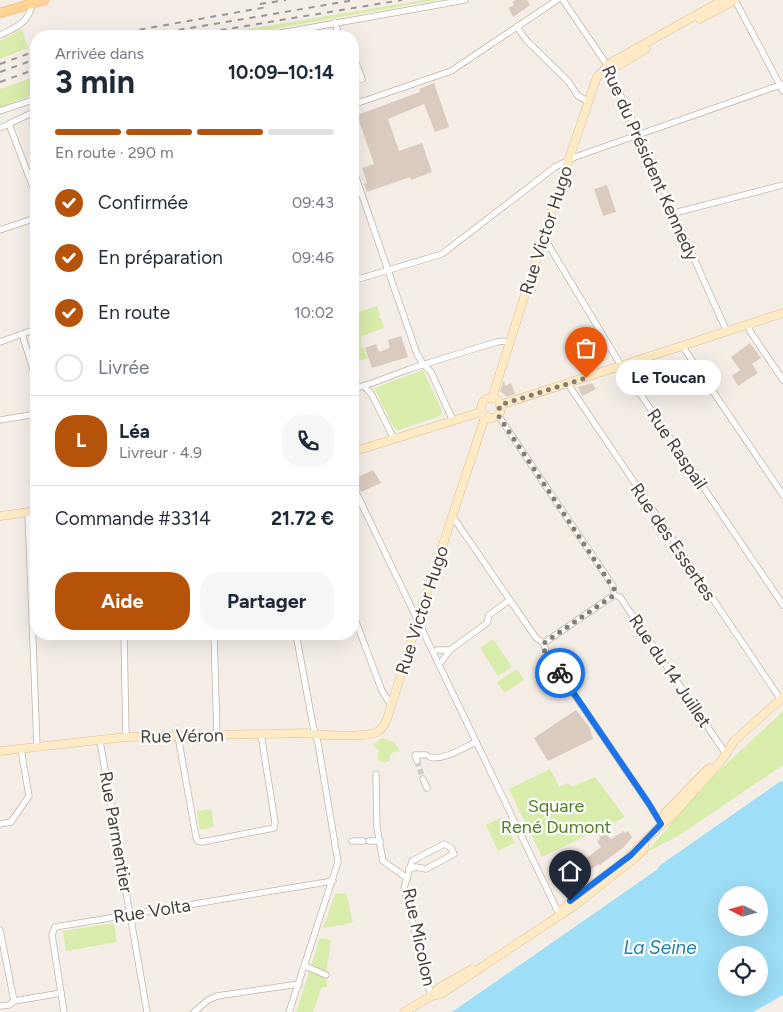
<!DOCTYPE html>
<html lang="fr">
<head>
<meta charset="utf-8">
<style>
	:root { --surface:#fff; --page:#f6f6f7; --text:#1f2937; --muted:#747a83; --line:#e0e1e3; --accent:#b45309 }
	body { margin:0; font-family:Figtree,sans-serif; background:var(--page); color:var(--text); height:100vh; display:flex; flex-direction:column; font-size:19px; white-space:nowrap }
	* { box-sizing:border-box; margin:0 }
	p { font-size:16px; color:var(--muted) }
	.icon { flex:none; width:28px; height:28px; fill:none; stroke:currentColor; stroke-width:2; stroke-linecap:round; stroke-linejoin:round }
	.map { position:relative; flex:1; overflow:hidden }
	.panel { position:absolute; left:30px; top:30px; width:329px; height:610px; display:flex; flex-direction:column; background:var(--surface); border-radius:20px; box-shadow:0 5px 20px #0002 }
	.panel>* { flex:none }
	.needle { width:32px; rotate:276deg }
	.fabs { position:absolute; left:718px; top:886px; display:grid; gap:10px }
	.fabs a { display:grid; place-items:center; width:50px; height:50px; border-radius:50%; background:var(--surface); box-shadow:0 5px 20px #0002; font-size:25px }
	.pin { position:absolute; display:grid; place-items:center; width:42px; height:42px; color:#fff; margin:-51px -21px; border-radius:50% 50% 50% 0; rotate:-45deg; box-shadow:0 0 5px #0007 }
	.pin .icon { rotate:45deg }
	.courier { position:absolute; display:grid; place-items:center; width:50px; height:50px; margin:-25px; border:4px solid #1a73e8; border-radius:50%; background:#fff; color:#222; box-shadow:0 1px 6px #0007 }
	.bubble { position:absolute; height:35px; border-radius:18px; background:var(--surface); box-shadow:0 5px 20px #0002; font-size:16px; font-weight:700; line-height:35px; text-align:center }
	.summary em { font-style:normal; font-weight:700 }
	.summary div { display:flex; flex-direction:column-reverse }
	.summary { display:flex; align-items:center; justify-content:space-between; height:85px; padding:0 25px }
	h1 { font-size:32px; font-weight:700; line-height:38px }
	.bar { display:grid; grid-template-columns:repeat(4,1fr); gap:8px 5px; align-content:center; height:60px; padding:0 25px }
	.bar i { height:6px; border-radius:4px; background:var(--line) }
	.bar .on { background:var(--accent) }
	.bar p { grid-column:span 4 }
	.line { display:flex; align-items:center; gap:12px; padding:0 25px; border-top:1px solid var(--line) }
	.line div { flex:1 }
	.round { display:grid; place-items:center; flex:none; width:52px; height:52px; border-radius:20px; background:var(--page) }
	ol { padding:0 25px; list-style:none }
	li { display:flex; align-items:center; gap:15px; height:55px }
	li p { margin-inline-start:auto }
	li .icon { padding:5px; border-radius:50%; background:var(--accent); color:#fff; stroke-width:4 }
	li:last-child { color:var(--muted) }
	li i { width:28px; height:28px; border:2px solid var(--line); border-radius:50% }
	.primary-button { display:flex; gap:10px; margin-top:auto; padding:10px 25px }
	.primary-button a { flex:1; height:58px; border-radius:20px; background:var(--accent); color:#fff; font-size:20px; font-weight:700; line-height:58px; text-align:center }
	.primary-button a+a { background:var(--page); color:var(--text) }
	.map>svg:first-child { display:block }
	.green { fill:#d8ecac }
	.water { fill:#9edef6; fill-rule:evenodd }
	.building { fill:#dacbbe }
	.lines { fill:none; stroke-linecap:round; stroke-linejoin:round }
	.street-tunnel { stroke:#d2cbc3; stroke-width:5.5; stroke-dasharray:5.5 3; stroke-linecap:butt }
	.street-casing { stroke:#c1b5a8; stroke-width:7 }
	.secondary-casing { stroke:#dbbf95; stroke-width:9 }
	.primary-casing { stroke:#edae5c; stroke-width:10 }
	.street { stroke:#fff; stroke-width:5.5 }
	.secondary { stroke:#ffeac6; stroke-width:8 }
	.primary { stroke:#ffd395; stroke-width:9 }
	.rail { stroke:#979797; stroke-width:2; stroke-dasharray:6 6; stroke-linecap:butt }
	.done { stroke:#857c73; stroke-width:5; stroke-dasharray:0 9 }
	.route { stroke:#1a73e8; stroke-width:6 }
	.labels { text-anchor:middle; stroke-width:4.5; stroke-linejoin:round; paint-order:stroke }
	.street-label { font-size:18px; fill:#483e35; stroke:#fff }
	.park-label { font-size:18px; fill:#527f23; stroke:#fff }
	.water-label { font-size:19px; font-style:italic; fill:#227ea3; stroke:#fff }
</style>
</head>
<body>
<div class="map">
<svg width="783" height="1012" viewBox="0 0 783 1012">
	<rect width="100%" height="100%" fill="#f5eee7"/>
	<g class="green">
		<path d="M424,0H437L278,28L247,36H206Z"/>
		<path d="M22,29L28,48L0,59V41Z"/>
		<path d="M36,76V93L0,108V89Z"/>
		<path d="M377,306L380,315L378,317L381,318L384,328L362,336L361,342L368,358L353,363L355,373L353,375V314Z"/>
		<path d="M423,370L442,411L440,416L398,430L394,428L374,388Z"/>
		<path d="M493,639L512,667L498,676L480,648Z"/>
		<path d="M517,669L524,680L504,693L497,682Z"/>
		<path d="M783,711V765L678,836L647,852L704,785Z"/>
		<path d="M382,738L394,742L400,751L391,753L389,761L384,763L377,759L379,750L373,745Z"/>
		<path d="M550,769L559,787L568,783L572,787L595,777L625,817L542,857L509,789Z"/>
		<path d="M209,809L212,812L214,827L200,830L197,811Z"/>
		<path d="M502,817L515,843L498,851L486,825Z"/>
		<path d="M346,893L353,922L343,925L323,928L335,894Z"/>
		<path d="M114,923L117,942L66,951L63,931Z"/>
		<path d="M320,938L331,940L326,975L327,987L321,988L313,1012H296Z"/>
	</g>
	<path class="water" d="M781,781L783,782V995L753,1012H452L658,869L659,866ZM726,895H759V928H726ZM726,955H759V988H726Z"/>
	<g class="building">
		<path d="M516,0H527L530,5L513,17L508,8L514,5L512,2Z"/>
		<path d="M434,83L449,127L435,132L424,104L388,119L399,151L422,143L432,172L411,180L410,177L367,192L364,184L367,183L362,168L374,164L357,115L420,92L419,89Z"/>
		<path d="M607,185L616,212L603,216L594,189Z"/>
		<path d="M401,336L408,357L372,368L365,348L376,344L379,352L390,348L388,340Z"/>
		<path d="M750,343L761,358L752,364L758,373L738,386L732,376L740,370L731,357Z"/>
		<path d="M504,380L505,386L511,383L515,394L507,397L500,391Z"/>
		<path d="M592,383L596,389L582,396L578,387Z"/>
		<path d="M373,470L381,483L361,492L354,479Z"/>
		<path d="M576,710L590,728L593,739L548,761L534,738Z"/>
		<path d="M624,831L625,833L628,831L632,837L624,847L600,865L598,864L574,885L564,889L558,886L559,877L569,869L563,854L572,850L581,862L601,847L597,841L600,839L599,837L605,834L611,839Z"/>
	</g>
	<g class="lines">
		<path class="street-tunnel" d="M417,761L423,779"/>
		<g class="street-casing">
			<g id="street">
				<path d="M563,0L607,65L727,332"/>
				<path d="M735,0L783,91"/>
				<path d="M335,22L339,36"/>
				<path d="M517,27L527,41L568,81L578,96L588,101"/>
				<path d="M0,35C19,26 27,24 33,3"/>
				<path d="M264,36L465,0"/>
				<path d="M346,36H347"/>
				<path d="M352,52L362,79L352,82"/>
				<path d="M352,105L451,71L557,0"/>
				<path d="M0,111L36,99"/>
				<path d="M9,124L36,195"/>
				<path d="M0,128L36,111"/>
				<path d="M352,166L417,354L423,364L431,372L453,421"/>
				<path d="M674,213L783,185"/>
				<path d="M0,230L36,218"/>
				<path d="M541,242L549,246L622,367L783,605"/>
				<path d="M352,281L442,254L555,167L575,157L783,84"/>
				<path d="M749,325L750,331L783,380"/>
				<path d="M22,334L36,379"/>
				<path d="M0,342L36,329"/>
				<path d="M683,347L783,495"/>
				<path d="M568,384L781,700"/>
				<path d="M365,387L372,395L394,439"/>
				<path d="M352,389C371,385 389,376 407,370C437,360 467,351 497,342L503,341L508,342"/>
				<path d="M498,415L613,586L614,595"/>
				<path d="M0,420L36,414"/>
				<path d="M352,484L559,914"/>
				<path d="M28,512L37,747"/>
				<path d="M453,517L536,638L544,643"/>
				<path d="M614,595L620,597L624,603L726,754"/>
				<path d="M352,611L382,691L391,705"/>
				<path d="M124,634L126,737"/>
				<path d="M214,634L217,735"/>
				<path d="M544,643L546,653L649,804L661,824"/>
				<path d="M544,643L614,595"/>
				<path d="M437,650H450L487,623L489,615L507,602"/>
				<path d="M442,661L450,650"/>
				<path d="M178,736L196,837L198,841L202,842L274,828L275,822L261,734"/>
				<path d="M100,741L147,1012"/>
				<path d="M430,757C443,761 463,748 476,742"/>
				<path d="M417,761L415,755H426"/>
				<path d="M376,774L377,828L383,861L407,878"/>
				<path d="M423,779L427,788"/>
				<path d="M0,824L11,822L29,796L21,749"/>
				<path d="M352,841H363"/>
				<path d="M369,841H380"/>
				<path d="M409,869L416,867L426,869L454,854L451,848L444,844L412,861L404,888L431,996"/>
				<path d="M0,930L14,1001"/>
				<path d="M305,966L326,975"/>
				<path d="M0,1006L9,1005L14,1001L61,993"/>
				<path d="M64,1012L52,935L55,927L333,881"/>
				<path d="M194,1012L208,1000L217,996L299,984"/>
				<path d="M289,1012L338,862L318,743L313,726L296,634"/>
			</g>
		</g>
		<g class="secondary-casing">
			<g id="secondary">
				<path d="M700,19L735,0"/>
				<path d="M607,65H619L646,49"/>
				<circle cx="491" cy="408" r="10"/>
				<path d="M492,398L562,179L597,77L612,62L723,0"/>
				<path d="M500,405L783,313"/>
				<path d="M352,452L481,412"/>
				<path d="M0,516L36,511"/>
				<path d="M0,751L126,737L305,733C320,735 364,738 377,732C382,729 385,724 387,719L418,620L485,417"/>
				<path d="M661,823L665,813L709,768"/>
				<path d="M559,914C579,890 608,876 631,855C644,842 656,828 671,817L722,760L734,741L783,697"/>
				<path d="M431,996L441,994L574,906L636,857L644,849L645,841"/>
				<path d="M404,1012L431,996L439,988L472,969"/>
			</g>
		</g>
		<g class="primary-casing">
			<path id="primary" d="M0,13L44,0"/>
		</g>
		<use href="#street" class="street"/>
		<use href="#secondary" class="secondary"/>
		<use href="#primary" class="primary"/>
		<g class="rail">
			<path d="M260,4L286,0"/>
			<path d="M88,36L110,31"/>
			<path d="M104,36L267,7"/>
			<path d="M122,36L150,31"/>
			<path d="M143,36L355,0"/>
			<path d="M164,36L191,31"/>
			<path d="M185,36L402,0"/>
			<path d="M0,64L36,51"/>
			<path d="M0,72L36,59"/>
			<path d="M0,82L36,69"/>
		</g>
	</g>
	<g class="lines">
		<path class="done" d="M560,673L544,650V643L614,595V589L498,415L500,405L586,378"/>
		<path class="route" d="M560,673L649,804L661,824L631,855L570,901"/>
	</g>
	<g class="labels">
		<g class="street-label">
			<text transform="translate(650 163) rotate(66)" y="6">Rue du Président Kennedy</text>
			<text transform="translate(546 230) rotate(-72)" y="6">Rue Victor Hugo</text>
			<text transform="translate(677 449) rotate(56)" y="6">Rue Raspail</text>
			<text transform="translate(673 542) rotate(56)" y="6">Rue des Essertes</text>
			<text transform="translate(422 610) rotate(-72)" y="6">Rue Victor Hugo</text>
			<text transform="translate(670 671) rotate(56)" y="6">Rue du 14 Juillet</text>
			<text transform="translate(182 736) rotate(-1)" y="6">Rue Véron</text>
			<text transform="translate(116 832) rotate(80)" y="6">Rue Parmentier</text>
			<text transform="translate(152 911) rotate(-9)" y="6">Rue Volta</text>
			<text transform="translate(419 937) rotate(78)" y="6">Rue Micolon</text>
		</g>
		<g class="park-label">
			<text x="556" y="812">Square<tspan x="556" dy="21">René Dumont</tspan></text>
		</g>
		<g class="water-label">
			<text x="660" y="954">La Seine</text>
		</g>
	</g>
</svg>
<div class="fabs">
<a><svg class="needle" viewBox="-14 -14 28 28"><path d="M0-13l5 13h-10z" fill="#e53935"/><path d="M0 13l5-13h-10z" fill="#747a83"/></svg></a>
<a><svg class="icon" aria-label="locate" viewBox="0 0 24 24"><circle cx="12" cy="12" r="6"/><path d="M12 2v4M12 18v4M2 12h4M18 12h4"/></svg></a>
</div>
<div class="pin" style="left:586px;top:378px;background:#ea580c"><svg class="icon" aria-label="bag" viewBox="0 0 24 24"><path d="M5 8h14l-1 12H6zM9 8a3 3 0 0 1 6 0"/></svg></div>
<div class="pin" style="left:570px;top:901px;background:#1f2937"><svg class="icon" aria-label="home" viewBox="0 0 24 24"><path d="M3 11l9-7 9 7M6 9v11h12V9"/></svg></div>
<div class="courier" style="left:560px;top:673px"><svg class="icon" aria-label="bike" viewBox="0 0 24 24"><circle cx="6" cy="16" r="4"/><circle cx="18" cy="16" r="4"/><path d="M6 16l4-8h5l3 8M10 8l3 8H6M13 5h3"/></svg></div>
<div class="bubble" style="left:616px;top:360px;width:105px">Le Toucan</div>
<section class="panel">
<div class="summary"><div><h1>3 min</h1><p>Arrivée dans</p></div><em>10:09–10:14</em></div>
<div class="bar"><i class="on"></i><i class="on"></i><i class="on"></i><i></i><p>En route · 290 m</p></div>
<ol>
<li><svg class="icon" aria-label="check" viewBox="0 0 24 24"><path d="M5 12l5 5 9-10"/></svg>Confirmée<p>09:43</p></li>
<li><svg class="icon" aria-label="check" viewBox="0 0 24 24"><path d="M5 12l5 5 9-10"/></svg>En préparation<p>09:46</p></li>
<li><svg class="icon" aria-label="check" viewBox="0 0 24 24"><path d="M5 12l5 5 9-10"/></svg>En route<p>10:02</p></li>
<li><i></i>Livrée</li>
</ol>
<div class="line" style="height:90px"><b class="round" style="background:var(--accent);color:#fff">L</b><div><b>Léa</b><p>Livreur · 4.9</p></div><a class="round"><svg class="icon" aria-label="phone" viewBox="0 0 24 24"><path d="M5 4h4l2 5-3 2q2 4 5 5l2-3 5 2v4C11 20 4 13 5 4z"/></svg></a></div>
<div class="line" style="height:65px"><div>Commande #3314</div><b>21.72 €</b></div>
<div class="primary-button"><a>Aide</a><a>Partager</a></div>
</section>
</div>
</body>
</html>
